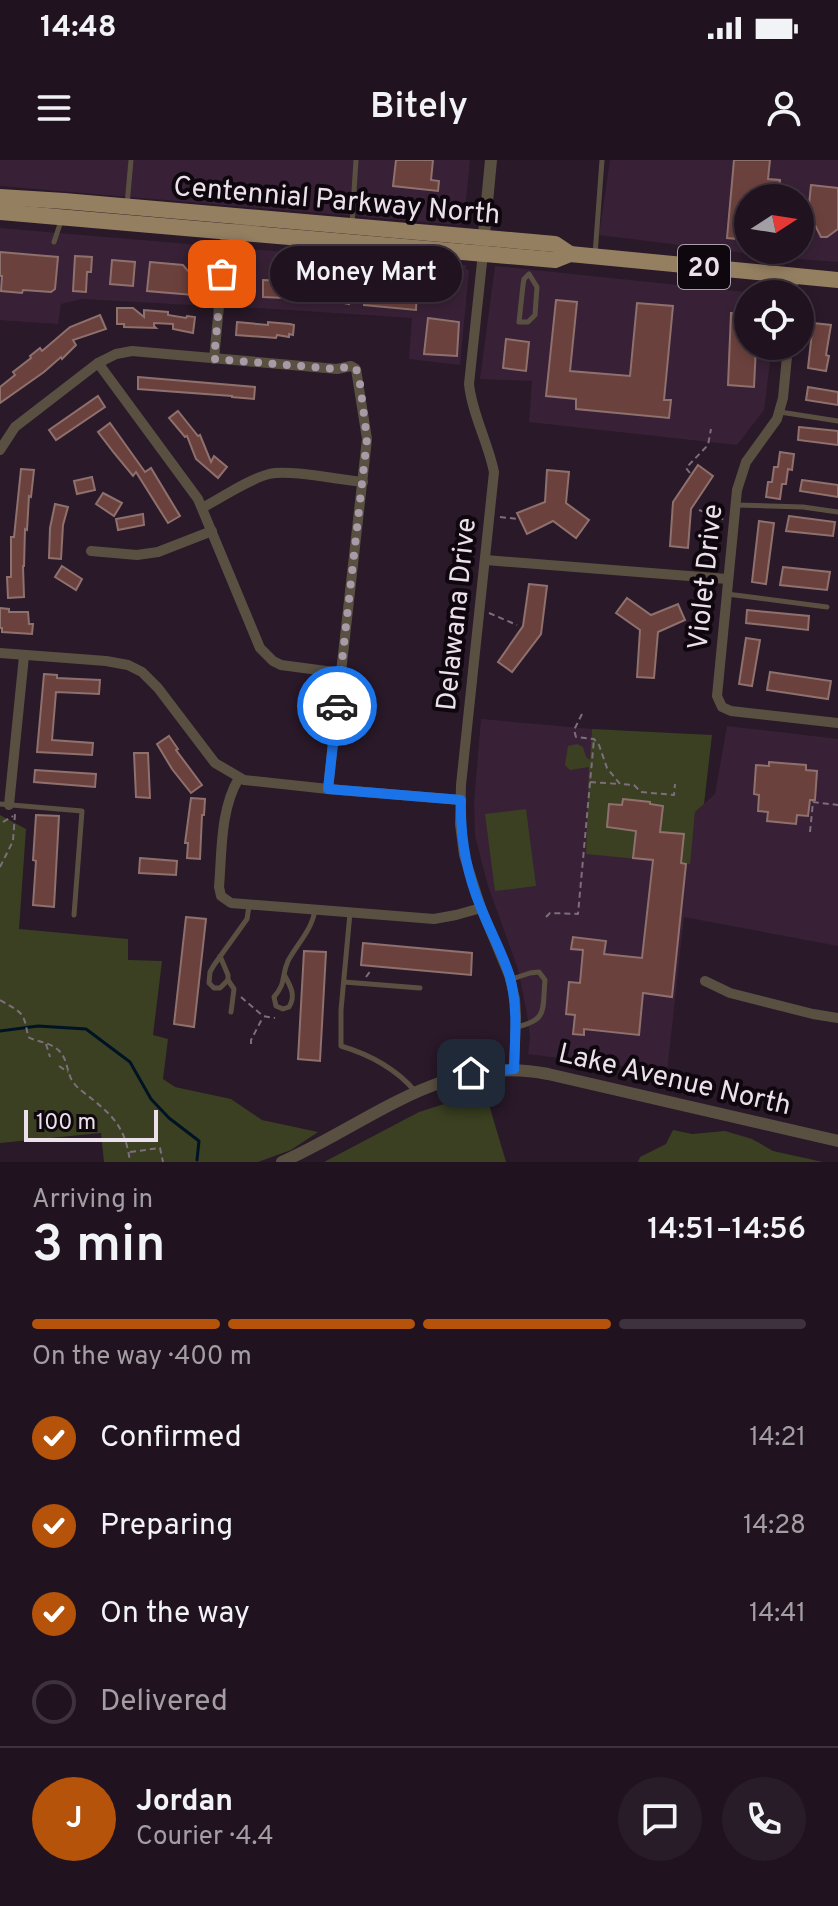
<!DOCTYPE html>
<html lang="en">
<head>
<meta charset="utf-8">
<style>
	:root { --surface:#20131f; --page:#281c28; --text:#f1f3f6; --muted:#a29ea4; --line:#3d323d; --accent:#b45309 }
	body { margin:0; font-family:Overpass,sans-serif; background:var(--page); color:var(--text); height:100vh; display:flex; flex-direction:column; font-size:30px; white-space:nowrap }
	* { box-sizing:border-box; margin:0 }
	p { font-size:26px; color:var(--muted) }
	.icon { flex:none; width:44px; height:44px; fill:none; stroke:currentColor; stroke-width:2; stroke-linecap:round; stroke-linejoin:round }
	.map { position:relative; height:1002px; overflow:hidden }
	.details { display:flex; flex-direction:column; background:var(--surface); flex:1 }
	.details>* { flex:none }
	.needle { width:52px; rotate:78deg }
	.fabs { position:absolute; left:734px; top:24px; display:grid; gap:16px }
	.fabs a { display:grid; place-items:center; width:80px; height:80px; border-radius:50%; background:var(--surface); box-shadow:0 4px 12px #0003,0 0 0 2px var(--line); font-size:40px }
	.scale { position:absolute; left:24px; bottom:20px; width:134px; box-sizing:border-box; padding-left:8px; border:4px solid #ece0ea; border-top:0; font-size:22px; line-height:28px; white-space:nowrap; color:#ece0ea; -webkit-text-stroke:6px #0e070e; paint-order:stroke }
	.pin { position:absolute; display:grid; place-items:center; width:68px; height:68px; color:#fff; margin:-34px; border-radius:16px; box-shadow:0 4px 12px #0006 }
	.courier { position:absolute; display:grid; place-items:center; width:80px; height:80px; margin:-40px; border:6px solid #1a73e8; border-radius:50%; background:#fff; color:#222; box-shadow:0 2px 10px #0007 }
	.bubble { position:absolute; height:56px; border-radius:28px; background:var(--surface); box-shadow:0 4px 12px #0003,0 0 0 2px var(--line); font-size:26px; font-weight:600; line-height:56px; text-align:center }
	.head em { font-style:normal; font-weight:600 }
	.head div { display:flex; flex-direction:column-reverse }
	.head { display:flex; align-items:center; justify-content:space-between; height:136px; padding:0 32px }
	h1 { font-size:52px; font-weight:600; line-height:60px }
	.bar { display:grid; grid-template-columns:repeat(4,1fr); gap:12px 8px; align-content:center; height:96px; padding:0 32px }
	.bar i { height:10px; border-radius:6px; background:var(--line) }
	.bar .on { background:var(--accent) }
	.bar p { grid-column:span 4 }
	.line { display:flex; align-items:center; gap:20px; padding:0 32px; border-top:2px solid var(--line) }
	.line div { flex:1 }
	.round { display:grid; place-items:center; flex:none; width:84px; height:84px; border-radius:42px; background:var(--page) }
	ol { padding:0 32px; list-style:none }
	li { display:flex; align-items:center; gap:24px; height:88px }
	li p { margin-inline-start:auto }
	li .icon { padding:8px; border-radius:50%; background:var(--accent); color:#fff; stroke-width:4 }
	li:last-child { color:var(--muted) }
	li i { width:44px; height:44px; border:4px solid var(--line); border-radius:50% }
	.status { display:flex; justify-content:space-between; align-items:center; height:56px; padding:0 40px; background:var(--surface); direction:ltr }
	.status svg { height:22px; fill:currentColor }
	header { display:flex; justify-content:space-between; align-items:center; height:104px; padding:0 32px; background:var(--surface); font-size:36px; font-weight:600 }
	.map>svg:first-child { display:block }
	.built { fill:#382136; fill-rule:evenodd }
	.green { fill:#3a4021 }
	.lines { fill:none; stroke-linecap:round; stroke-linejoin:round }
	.stream { stroke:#001325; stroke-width:3 }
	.building { fill:#6b413d; stroke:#8e706d; stroke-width:2 }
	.path { stroke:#7d6e7c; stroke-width:2; stroke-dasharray:6 4; stroke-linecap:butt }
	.service { stroke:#5a5042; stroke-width:5 }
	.minor { stroke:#5a5042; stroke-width:10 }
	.tertiary { stroke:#5a5042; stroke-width:12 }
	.primary { stroke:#947f61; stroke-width:16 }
	.done { stroke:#a89aa6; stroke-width:8; stroke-dasharray:0 14.4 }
	.route { stroke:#1a73e8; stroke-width:10 }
	.labels { text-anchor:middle; stroke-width:8; stroke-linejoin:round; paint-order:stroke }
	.shield { fill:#0e070e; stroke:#a99fa8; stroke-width:2 }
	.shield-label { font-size:26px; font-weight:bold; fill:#ece0ea }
	.street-label { font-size:28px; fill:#ece0ea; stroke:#0e070e }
</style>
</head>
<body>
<div class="status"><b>14:48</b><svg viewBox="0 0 49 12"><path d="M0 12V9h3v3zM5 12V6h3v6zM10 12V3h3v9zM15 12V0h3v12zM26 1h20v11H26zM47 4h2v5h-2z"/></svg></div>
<header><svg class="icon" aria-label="menu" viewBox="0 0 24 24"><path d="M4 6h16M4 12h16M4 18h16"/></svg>Bitely<svg class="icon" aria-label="person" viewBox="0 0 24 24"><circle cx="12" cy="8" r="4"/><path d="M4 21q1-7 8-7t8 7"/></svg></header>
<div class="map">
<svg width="838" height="1002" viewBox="0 0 838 1002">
	<rect width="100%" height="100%" fill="#2a1929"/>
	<g class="built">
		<path d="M0,0H470L466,40L460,65L0,26Z"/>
		<path d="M610,0H838V102L784,98L599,75ZM748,38H800V90H748Z"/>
		<path d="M0,68L212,86L209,146L82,139L61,144L58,164L0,160Z"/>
		<path d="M235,88L466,105V109L469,110L460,205L409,199L412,158L227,146Z"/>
		<path d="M495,106L764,134H748V186H772L764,250L737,285L529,262L532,221L480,219Z"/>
		<path d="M481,559L592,569L586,693L689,704L695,652L715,634L727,566L838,579V786L684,757L667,912L528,894L530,878L527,854L518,809L488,726L475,676L474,642Z"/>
	</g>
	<g class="green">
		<path d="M592,569L712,575L704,644L695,652L690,704L586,694L589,607L570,610L565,605L568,586L577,584L583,587L586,597L590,600Z"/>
		<path d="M526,649L536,726L495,731L485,654Z"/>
		<path d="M0,655L26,669L19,769L128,779V800L162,801L153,875L168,879L163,919L175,927L231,939L262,960L318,972L291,990L258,1002H104L101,973L0,983Z"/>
		<path d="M485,931L506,1002H324L419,952Z"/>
		<path d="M673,970L692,974L725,971L752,979L773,991L823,1002H638L640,997L666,984Z"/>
	</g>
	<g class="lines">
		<path class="stream" d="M0,871L38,866L86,869L130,902L151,939L169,958L199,981L197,1000"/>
	</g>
	<g class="building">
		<path d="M396,0H433L431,20L439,21L438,31L393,26Z"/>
		<path d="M734,0H770L768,19L780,20L778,38H748V80L727,78Z"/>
		<path d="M811,25L838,28V69L827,77H821L815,65H807Z"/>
		<path d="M0,92L58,97L55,129L51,132L23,130L22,133L1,131L2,116H0Z"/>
		<path d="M75,96L92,97L91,112H87L86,132L73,131Z"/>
		<path d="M112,100L135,102L133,126L110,124Z"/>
		<path d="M150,102L183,105L193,117V135L147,131Z"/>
		<path d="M263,120L315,122V125L331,128L332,121L351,123L349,144L329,140L263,137Z"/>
		<path d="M366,125L417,129L416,150L364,145Z"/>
		<path d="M556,140L577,142L570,211L630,216L637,143L673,146L664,240H671L669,258L576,249V239L546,236Z"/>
		<path d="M117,148H133L144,157V150L168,152V155L186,158L187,156L195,157L193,173L173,169V164L154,163V166L156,168L124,167V164H117Z"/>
		<path d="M731,153L748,154V186H756L754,227L728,225Z"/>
		<path d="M100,155L106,169L73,180L76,185L62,199L61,197L44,212L0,243V227L15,215L13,212L31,198L30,196L40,188L42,191L70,167Z"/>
		<path d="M428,158L459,162L457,196L424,194Z"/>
		<path d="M237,162L268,165V162L290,164L294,165L293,175L289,174V177L277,175L276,178L236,175Z"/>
		<path d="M813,163L831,165L826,195L829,196L826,211L808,208Z"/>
		<path d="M506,179L529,182L526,211L503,208Z"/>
		<path d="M138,217L255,227L254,239L232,237V236L138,229Z"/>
		<path d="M808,227L838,232V245L806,240Z"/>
		<path d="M98,236L105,247L56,280L49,270Z"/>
		<path d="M178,251L198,276L200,275L211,302L214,296L227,307L218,318L196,299L187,276L185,277L169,258Z"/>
		<path d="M110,263L145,312L151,308L180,356L168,363L136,312L133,316L114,293L98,272Z"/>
		<path d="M799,267L838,271V285L798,280Z"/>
		<path d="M780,292L794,294L792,310L788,309L786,324H782L780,339L766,337L768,322H772L774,307H778Z"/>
		<path d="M698,305L713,316L691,349L688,388L670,386L673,342Z"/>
		<path d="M21,309L34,310L31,337L29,336L27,370L25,369L24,406H23L24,437L8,438L7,417H11V377H14Z"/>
		<path d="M547,310L569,312L566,343L589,360L576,378L553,361L527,374L517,353L545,342Z"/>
		<path d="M92,317L95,330L77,334L74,321Z"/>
		<path d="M802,320L838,325V337L800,331Z"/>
		<path d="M103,333L122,343L114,356L96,344Z"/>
		<path d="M55,344L68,347L63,365L61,399L49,398L50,368Z"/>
		<path d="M143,354L144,365L118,370L116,359Z"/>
		<path d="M789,356L835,362L833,376L786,371Z"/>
		<path d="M759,361L774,363L766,424L752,422Z"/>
		<path d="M62,406L82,419L76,430L55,417Z"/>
		<path d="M783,407L830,412L827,430L780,425Z"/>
		<path d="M529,424L547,426L541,474L512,512L498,502L523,466Z"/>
		<path d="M627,438L651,455L678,444L685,460L658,472L654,518L637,517L640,470L616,453Z"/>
		<path d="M0,448L9,449V452H28L29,464H33L32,474L2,472V468H0Z"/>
		<path d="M747,450L809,456L808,470L746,463Z"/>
		<path d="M746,478L760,480L752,526L739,524Z"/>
		<path d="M770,512L831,521L828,539L767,530Z"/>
		<path d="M44,514L57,515V518L100,520L99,534L56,532L52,580L93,583L92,595L37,592Z"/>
		<path d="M169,576L178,589L176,590L202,625L191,633L172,609L157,584Z"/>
		<path d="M134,593H148L150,638L136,637Z"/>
		<path d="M769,602L806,605V610L817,611L815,640H810L808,656L797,655L796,664L767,661L768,652L758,651L759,635L754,634L756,605L769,606Z"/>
		<path d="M35,610L96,614L95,627L34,622Z"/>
		<path d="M191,638L205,639L204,655H202L200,699L187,698L188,683H185Z"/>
		<path d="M623,639L650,642V644L663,646L660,672L684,674L681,703L686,704L672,837L643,833L639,875L584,869V875L573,874L575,855L566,854L569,822L580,823L583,790L571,789L573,777L606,781L604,794L642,798L653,700L633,698L636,671L607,667L609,644L622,645Z"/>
		<path d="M36,655L59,656L54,747L33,745L36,701L33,700Z"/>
		<path d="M140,698L177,701L176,715L139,713Z"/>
		<path d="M186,757L206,759L194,867L174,864Z"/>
		<path d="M363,783L472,793L471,815L361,805Z"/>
		<path d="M304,791L326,792L320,901L298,899Z"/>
	</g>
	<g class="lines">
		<g class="path">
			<path d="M690,313L686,308L708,285L711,269"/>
			<path d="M699,350L725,360"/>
			<path d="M500,357L518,359"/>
			<path d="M489,453L517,465"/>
			<path d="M582,554L574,570L576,577L594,579L599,585L607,608L620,624L634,625L641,632L674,635L675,624"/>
			<path d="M590,622L619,624"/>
			<path d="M3,662L13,656"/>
			<path d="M810,672L813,642L838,645"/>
			<path d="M0,707L13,681L15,654"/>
			<path d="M546,757L550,753L578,754L594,579"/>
			<path d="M366,817L372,809"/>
			<path d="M241,837L263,856L275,858"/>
			<path d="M0,840C22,853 24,851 28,877C37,882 49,882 57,889C68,897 66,912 73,922C78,929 86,934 92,939C116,958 126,971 130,1002"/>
			<path d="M46,884L50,897"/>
			<path d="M251,884V880L263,857"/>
			<path d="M59,906L68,912"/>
			<path d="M130,992L160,988L163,1002"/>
		</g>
		<g class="service">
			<path d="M127,45L131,0"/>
			<path d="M352,63L356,0"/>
			<path d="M54,82L61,61"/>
			<path d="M595,95L602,0"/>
			<path d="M529,114L537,127L535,155L528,162H519L523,125L524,119Z"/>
			<path d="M780,252L838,261"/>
			<path d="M737,345L803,347L838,352"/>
			<path d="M727,434L827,447"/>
			<path d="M0,644L82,651L74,755"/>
			<path d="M350,753L341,850V886C368,894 396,909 415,931"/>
			<path d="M220,796L228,815V820L220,828H214L209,823L210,812L214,805L247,759L249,746"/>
			<path d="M285,816C291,827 296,836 289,847L283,849L276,846L274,837C287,822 281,816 288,801C297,784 312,770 315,750"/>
			<path d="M512,819L530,813L539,812L545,820C542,849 549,860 516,867"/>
			<path d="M228,820L234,829L231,852"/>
			<path d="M344,822L420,828"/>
		</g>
		<g class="minor">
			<path d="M483,93L469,224C472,254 488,282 494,312L461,625L460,664L464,695L481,748L509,815L515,839L516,857L514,909"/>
			<path d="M792,134L794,115"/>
			<path d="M788,186L783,238L777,259L746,302L737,330L717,536L722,547L731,551L838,563"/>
			<path d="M214,199L226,72L259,62"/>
			<path d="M98,203L198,339L260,488L273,501L281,505L341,513"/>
			<path d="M0,290L15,267L98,203L116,194L132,191L337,209L351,206L356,209L367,279L328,629"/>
			<path d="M202,348C221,338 249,319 269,314C289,309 340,320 363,322"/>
			<path d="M91,391L137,395L158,392L212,371"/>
			<path d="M486,400L727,419"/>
			<path d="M0,493L106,501L128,505L142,512L158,528L215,603L244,620L328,629L461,640"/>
			<path d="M239,618C220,649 222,692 219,727L221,736L231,743L434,759L456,755L481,748"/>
			<path d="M9,645L24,496"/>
			<path d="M705,821L730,833L813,854L838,858"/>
		</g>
		<g class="tertiary">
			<path d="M483,84L491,0"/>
			<path d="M282,1002C370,963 444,893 548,914L838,981"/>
		</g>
		<g class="primary">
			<path d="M0,37L64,41L555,84L570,94"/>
			<path d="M0,52L555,100L570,94L838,120"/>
		</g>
	</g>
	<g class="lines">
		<path class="done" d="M222,114L214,199L337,209L351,206L356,209L359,216L367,279L337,546"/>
		<path class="route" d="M337,546L328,629L461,640C460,679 466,712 481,748C490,771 503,794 510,817C518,848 515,878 514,909L471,913"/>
	</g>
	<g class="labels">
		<rect class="shield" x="678" y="85" width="52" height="44" rx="6"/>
		<g class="shield-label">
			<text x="704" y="116">20</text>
		</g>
		<g class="street-label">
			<text transform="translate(337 39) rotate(5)" y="10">Centennial Parkway North</text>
			<text transform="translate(704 417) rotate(-84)" y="10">Violet Drive</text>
			<text transform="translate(455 454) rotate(-84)" y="10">Delawana Drive</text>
			<text transform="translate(675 918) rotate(13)" y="10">Lake Avenue North</text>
		</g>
	</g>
</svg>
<div class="fabs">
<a><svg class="needle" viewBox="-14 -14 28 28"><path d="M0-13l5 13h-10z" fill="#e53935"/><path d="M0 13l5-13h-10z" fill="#a29ea4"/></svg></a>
<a><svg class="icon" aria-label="locate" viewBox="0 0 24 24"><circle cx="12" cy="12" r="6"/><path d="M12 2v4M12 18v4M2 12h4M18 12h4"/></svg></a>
</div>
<div class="scale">100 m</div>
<div class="pin" style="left:222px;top:114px;background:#ea580c"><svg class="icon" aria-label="bag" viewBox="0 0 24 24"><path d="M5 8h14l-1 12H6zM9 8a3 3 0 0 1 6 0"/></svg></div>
<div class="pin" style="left:471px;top:913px;background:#1f2937"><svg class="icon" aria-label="home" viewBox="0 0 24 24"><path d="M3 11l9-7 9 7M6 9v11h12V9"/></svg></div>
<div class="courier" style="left:337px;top:546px"><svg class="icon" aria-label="car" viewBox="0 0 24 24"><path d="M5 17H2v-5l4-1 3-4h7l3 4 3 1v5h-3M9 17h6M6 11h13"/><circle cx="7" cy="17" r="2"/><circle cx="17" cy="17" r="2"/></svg></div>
<div class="bubble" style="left:270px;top:86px;width:192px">Money Mart</div>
</div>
<section class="details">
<div class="head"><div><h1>3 min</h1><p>Arriving in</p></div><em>14:51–14:56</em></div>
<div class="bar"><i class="on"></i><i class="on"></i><i class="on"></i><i></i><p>On the way · 400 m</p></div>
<ol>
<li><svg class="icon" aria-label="check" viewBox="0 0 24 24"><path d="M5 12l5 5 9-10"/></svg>Confirmed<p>14:21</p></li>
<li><svg class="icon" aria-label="check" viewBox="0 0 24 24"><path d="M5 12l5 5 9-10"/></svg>Preparing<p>14:28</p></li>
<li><svg class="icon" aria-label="check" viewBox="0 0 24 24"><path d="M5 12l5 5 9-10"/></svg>On the way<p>14:41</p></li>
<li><i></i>Delivered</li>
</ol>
<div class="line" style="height:144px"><b class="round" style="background:var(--accent);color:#fff">J</b><div><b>Jordan</b><p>Courier · 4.4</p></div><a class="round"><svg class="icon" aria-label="chat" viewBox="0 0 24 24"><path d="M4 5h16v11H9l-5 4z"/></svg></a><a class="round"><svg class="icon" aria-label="phone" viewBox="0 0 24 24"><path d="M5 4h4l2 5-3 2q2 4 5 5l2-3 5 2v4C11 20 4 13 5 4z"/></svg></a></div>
</section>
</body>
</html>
